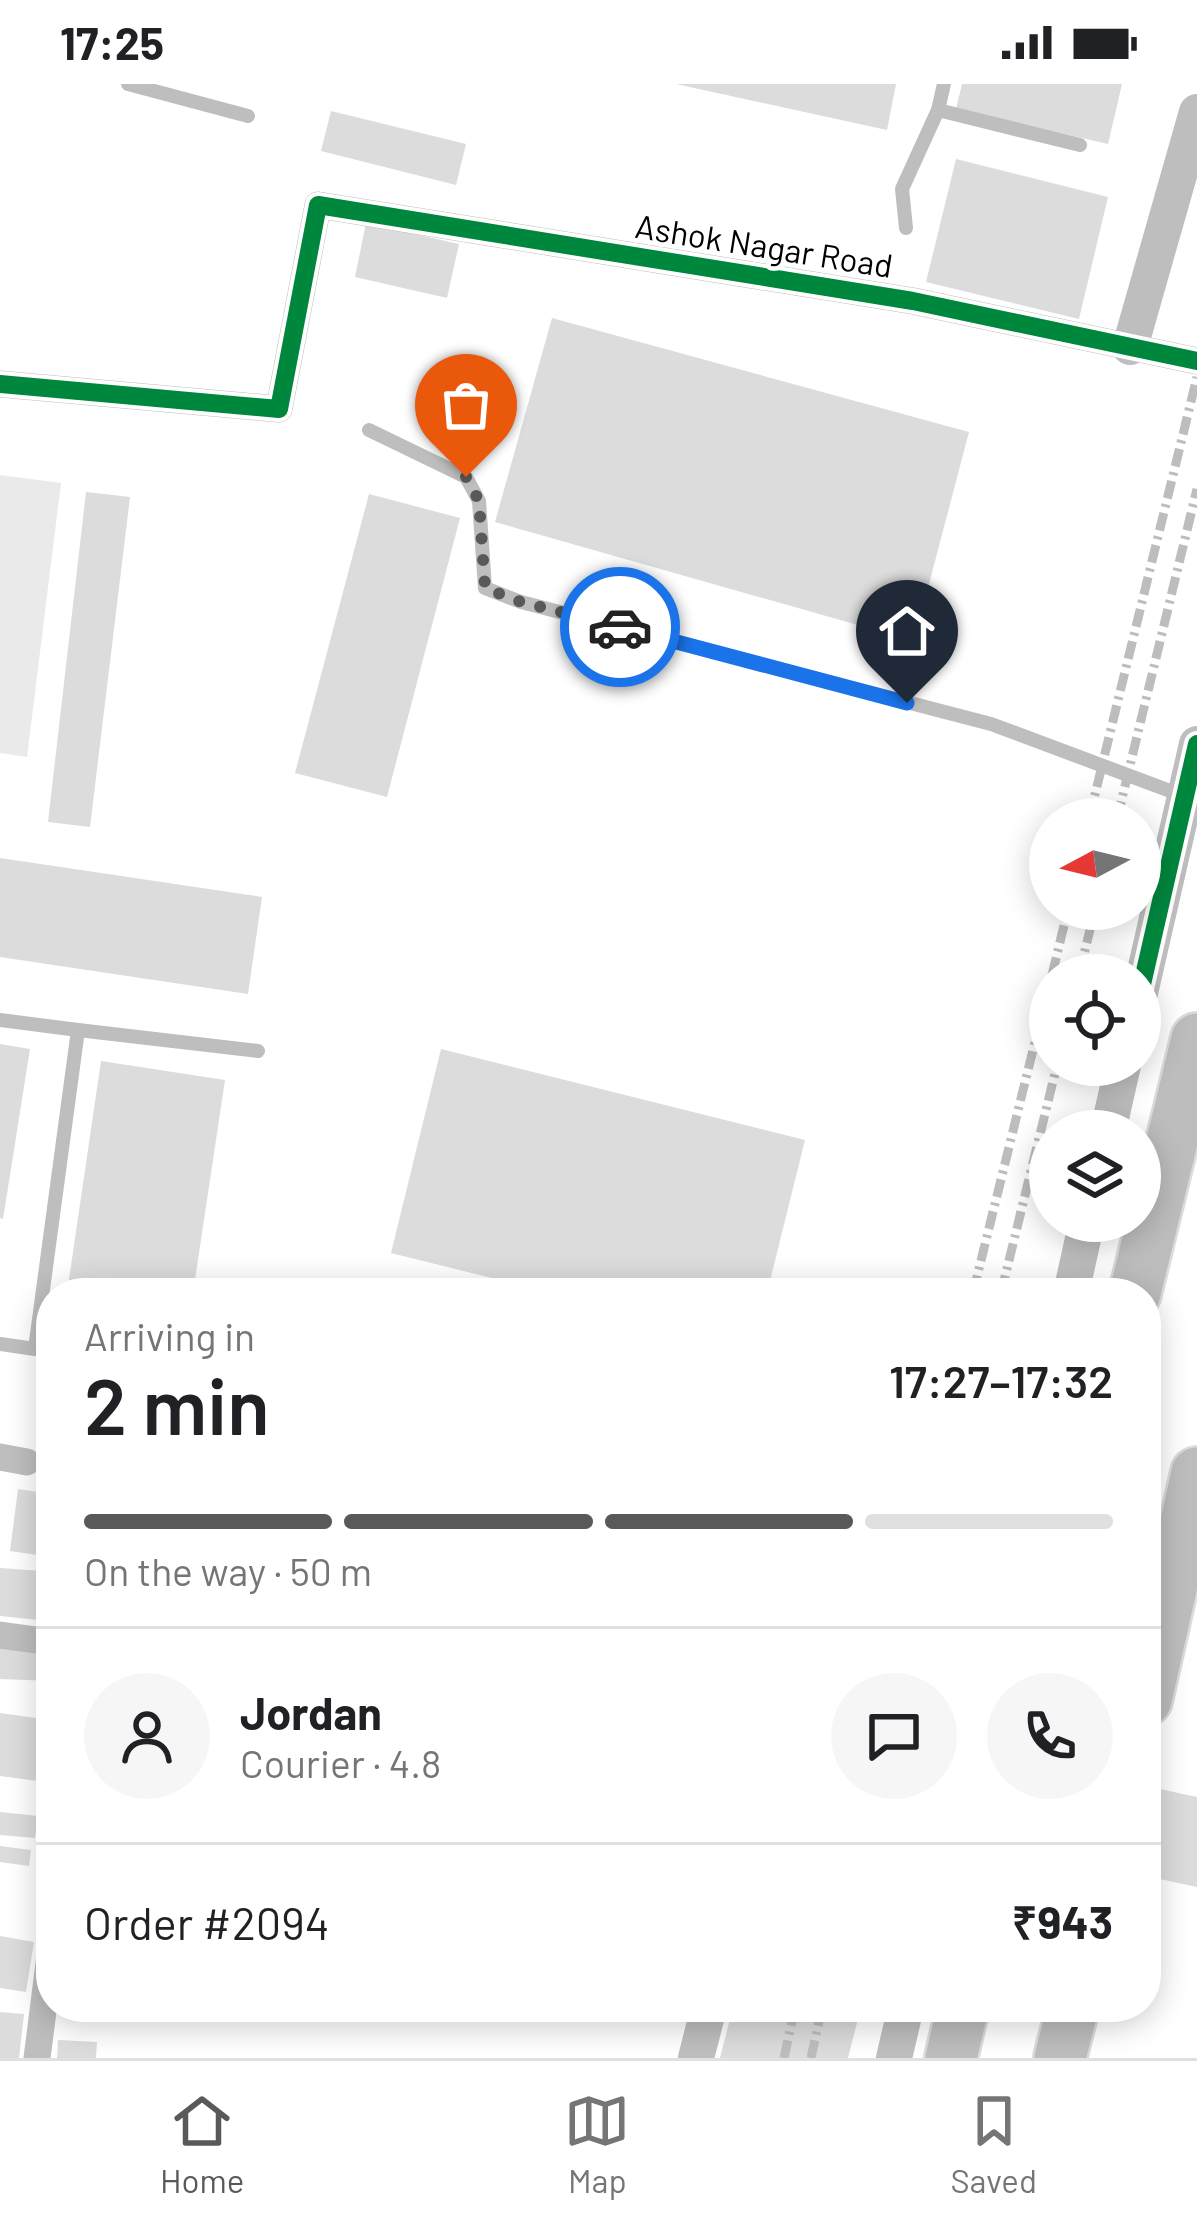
<!DOCTYPE html>
<html lang="en">
<head>
<meta charset="utf-8">
<style>
	:root { --surface:#fff; --page:#f6f6f6; --text:#202124; --muted:#757577; --line:#e0e0e0; --accent:#595959 }
	body { margin:0; font-family:Barlow,sans-serif; background:var(--page); color:var(--text); height:100vh; display:flex; flex-direction:column; font-size:45px; white-space:nowrap }
	* { box-sizing:border-box; margin:0 }
	p { font-size:39px; color:var(--muted) }
	.icon { flex:none; width:66px; height:66px; fill:none; stroke:currentColor; stroke-width:2; stroke-linecap:round; stroke-linejoin:round }
	.map { position:relative; flex:1; overflow:hidden }
	.drawer { position:absolute; left:36px; top:1194px; width:1125px; height:744px; display:flex; flex-direction:column; background:var(--surface); border-radius:48px; box-shadow:0 6px 30px #0003 }
	.drawer>* { flex:none }
	.needle { width:78px; rotate:263deg }
	.buttons { position:absolute; left:1029px; top:714px; display:grid; gap:24px }
	.buttons a { display:grid; place-items:center; width:132px; height:132px; border-radius:50%; background:var(--surface); box-shadow:0 6px 30px #0003; font-size:60px }
	.pin { position:absolute; display:grid; place-items:center; width:102px; height:102px; color:#fff; margin:-123px -51px; border-radius:50% 50% 50% 0; rotate:-45deg; box-shadow:0 0 12px #0007 }
	.pin .icon { rotate:45deg }
	.courier { position:absolute; display:grid; place-items:center; width:120px; height:120px; margin:-60px; border:9px solid #1a73e8; border-radius:50%; background:#fff; color:#222; box-shadow:0 3px 15px #0007 }
	.overview em { font-style:normal; font-weight:600 }
	.overview div { display:flex; flex-direction:column-reverse }
	.overview { display:flex; align-items:center; justify-content:space-between; height:204px; padding:0 48px }
	h1 { font-size:78px; font-weight:600; line-height:90px }
	.bar { display:grid; grid-template-columns:repeat(4,1fr); gap:18px 12px; align-content:center; height:144px; padding:0 48px }
	.bar i { height:15px; border-radius:9px; background:var(--line) }
	.bar .on { background:var(--accent) }
	.bar p { grid-column:span 4 }
	.line { display:flex; align-items:center; gap:30px; padding:0 48px; border-top:3px solid var(--line) }
	.line div { flex:1 }
	.round { display:grid; place-items:center; flex:none; width:126px; height:126px; border-radius:63px; background:var(--page) }
	.status { display:flex; justify-content:space-between; align-items:center; height:84px; padding:0 60px; background:var(--surface); direction:ltr }
	.status svg { height:33px; fill:currentColor }
	.dock { display:flex; justify-content:space-around; align-items:center; height:168px; border-top:3px solid var(--line); background:var(--surface); font-size:33px; color:var(--muted) }
	.dock a { display:grid; justify-items:center; gap:6px }
	.dock .on { color:var(--accent) }
	.map>svg:first-child { display:block }
	.green { fill:#eaeaea }
	.building { fill:#dcdcdc }
	.lines { fill:none; stroke-linecap:round; stroke-linejoin:round }
	.motorway-casing { stroke:#dbdbdb; stroke-width:56 }
	.service { stroke:#bebebe; stroke-width:14 }
	.minor { stroke:#bebebe; stroke-width:27 }
	.tertiary { stroke:#bebebe; stroke-width:36 }
	.motorway { stroke:#bdbdbd; stroke-width:51 }
	.rail { stroke:#bdbdbd; stroke-width:9; stroke-dasharray:18 6 3 6; stroke-linecap:butt }
	.cycleway-casing { stroke:#fff; stroke-width:26 }
	.cycleway { stroke:#00873e; stroke-width:18 }
	.done { stroke:#595959; stroke-width:12; stroke-dasharray:0 21.6 }
	.route { stroke:#1a73e8; stroke-width:15 }
	.labels { text-anchor:middle; stroke-width:9; stroke-linejoin:round; paint-order:stroke }
	.street-label { font-size:33px; fill:#000; stroke:#fff }
</style>
</head>
<body>
<div class="status"><b>17:25</b><svg viewBox="0 0 49 12"><path d="M0 12V9h3v3zM5 12V6h3v6zM10 12V3h3v9zM15 12V0h3v12zM26 1h20v11H26zM47 4h2v5h-2z"/></svg></div>
<div class="map">
<svg width="1197" height="1974" viewBox="0 0 1197 1974">
	<rect width="100%" height="100%" fill="#fff"/>
	<path class="green" d="M0,391L61,399L27,673L0,669Z"/>
	<g class="building">
		<path d="M676,0H896L887,46Z"/>
		<path d="M962,0H1122L1108,60L956,25Z"/>
		<path d="M331,27L466,60L456,101L321,67Z"/>
		<path d="M956,75L1108,113L1079,235L926,198Z"/>
		<path d="M366,139L459,160L447,214L355,193Z"/>
		<path d="M552,234L969,348L914,557L495,438Z"/>
		<path d="M86,408L130,413L90,743L48,738Z"/>
		<path d="M369,410L460,434L387,713L295,689Z"/>
		<path d="M0,774L262,813L248,910L0,873Z"/>
		<path d="M0,960L30,965L3,1135L0,1134Z"/>
		<path d="M441,965L805,1056L767,1209H552L391,1169Z"/>
		<path d="M101,977L225,996L193,1209H67Z"/>
		<path d="M18,1405L51,1410V1473L10,1467Z"/>
		<path d="M0,1484L42,1487L38,1536L0,1532Z"/>
		<path d="M0,1560L51,1562V1597L0,1595Z"/>
		<path d="M0,1629L51,1636L45,1698L0,1692Z"/>
		<path d="M1146,1702L1197,1713V1803L1146,1792Z"/>
		<path d="M0,1728L38,1732L35,1754L0,1751Z"/>
		<path d="M0,1762L31,1766L29,1782L0,1778Z"/>
		<path d="M0,1852L34,1858L26,1908L0,1904Z"/>
		<path d="M733,1923H861L848,1974H720Z"/>
		<path d="M0,1928L24,1930L19,1974H0Z"/>
		<path d="M58,1956L97,1958L96,1974H57Z"/>
	</g>
	<g class="lines">
		<g class="motorway-casing">
			<g id="motorway">
				<path d="M1135,1209L1197,955"/>
				<path d="M1146,1616L1197,1389"/>
				<path d="M951,1974L963,1923"/>
				<path d="M1060,1974L1073,1923"/>
			</g>
		</g>
		<g class="service">
			<path d="M128,0L248,32"/>
			<path d="M944,0L938,26L1080,61"/>
			<path d="M906,144L902,105L938,26"/>
			<path d="M369,346L466,393L479,417L485,504L521,518L991,640L1181,711"/>
			<path d="M0,936L78,946L35,1265L0,1260"/>
			<path d="M78,946L258,967"/>
		</g>
		<g class="minor">
			<path d="M0,300L279,325L318,121L913,217L1197,277"/>
			<path d="M0,1373L27,1378"/>
			<path d="M0,1551L51,1558"/>
			<path d="M37,1974L51,1864"/>
		</g>
		<g class="tertiary">
			<path d="M1130,263L1197,28"/>
			<path d="M1140,909L1197,660"/>
			<path d="M1108,1047L1123,981"/>
			<path d="M1071,1209L1087,1137"/>
			<path d="M696,1974L709,1923"/>
			<path d="M894,1974L906,1923"/>
		</g>
		<use href="#motorway" class="motorway"/>
		<g class="rail">
			<path d="M1089,735L1197,293"/>
			<path d="M1117,735L1197,405"/>
			<path d="M1052,891L1068,825"/>
			<path d="M1079,891L1095,825"/>
			<path d="M973,1209L1050,897"/>
			<path d="M1001,1209L1057,981"/>
			<path d="M784,1974L795,1923"/>
			<path d="M811,1974L822,1923"/>
		</g>
		<g class="cycleway-casing">
			<g id="cycleway">
				<path d="M0,300L279,325L318,121L913,217L1197,277"/>
				<path d="M1140,909L1197,660"/>
			</g>
		</g>
		<use href="#cycleway" class="cycleway"/>
	</g>
	<g class="lines">
		<path class="done" d="M466,393L479,417L485,504L521,518L620,543"/>
		<path class="route" d="M620,543L907,619"/>
	</g>
	<g class="labels">
		<g class="street-label">
			<text transform="translate(764 162) rotate(9)" y="12">Ashok Nagar Road</text>
		</g>
	</g>
</svg>
<div class="buttons">
<a><svg class="needle" viewBox="-14 -14 28 28"><path d="M0-13l5 13h-10z" fill="#e53935"/><path d="M0 13l5-13h-10z" fill="#757577"/></svg></a>
<a><svg class="icon" aria-label="locate" viewBox="0 0 24 24"><circle cx="12" cy="12" r="6"/><path d="M12 2v4M12 18v4M2 12h4M18 12h4"/></svg></a>
<a><svg class="icon" aria-label="layers" viewBox="0 0 24 24"><path d="M12 4l9 5-9 5-9-5zM3 14l9 5 9-5"/></svg></a>
</div>
<div class="pin" style="left:466px;top:393px;background:#ea580c"><svg class="icon" aria-label="bag" viewBox="0 0 24 24"><path d="M5 8h14l-1 12H6zM9 8a3 3 0 0 1 6 0"/></svg></div>
<div class="pin" style="left:907px;top:619px;background:#1f2937"><svg class="icon" aria-label="home" viewBox="0 0 24 24"><path d="M3 11l9-7 9 7M6 9v11h12V9"/></svg></div>
<div class="courier" style="left:620px;top:543px"><svg class="icon" aria-label="car" viewBox="0 0 24 24"><path d="M5 17H2v-5l4-1 3-4h7l3 4 3 1v5h-3M9 17h6M6 11h13"/><circle cx="7" cy="17" r="2"/><circle cx="17" cy="17" r="2"/></svg></div>
<section class="drawer">
<div class="overview"><div><h1>2 min</h1><p>Arriving in</p></div><em>17:27–17:32</em></div>
<div class="bar"><i class="on"></i><i class="on"></i><i class="on"></i><i></i><p>On the way · 50 m</p></div>
<div class="line" style="height:216px"><a class="round"><svg class="icon" aria-label="person" viewBox="0 0 24 24"><circle cx="12" cy="8" r="4"/><path d="M4 21q1-7 8-7t8 7"/></svg></a><div><b>Jordan</b><p>Courier · 4.8</p></div><a class="round"><svg class="icon" aria-label="chat" viewBox="0 0 24 24"><path d="M4 5h16v11H9l-5 4z"/></svg></a><a class="round"><svg class="icon" aria-label="phone" viewBox="0 0 24 24"><path d="M5 4h4l2 5-3 2q2 4 5 5l2-3 5 2v4C11 20 4 13 5 4z"/></svg></a></div>
<div class="line" style="height:156px"><div>Order #2094</div><b>₹943</b></div>
</section>
</div>
<nav class="dock">
<a class="on"><svg class="icon" aria-label="home" viewBox="0 0 24 24"><path d="M3 11l9-7 9 7M6 9v11h12V9"/></svg>Home</a>
<a><svg class="icon" aria-label="map" viewBox="0 0 24 24"><path d="M3 6l6-2 6 2 6-2v14l-6 2-6-2-6 2zM9 4v14M15 6v14"/></svg>Map</a>
<a><svg class="icon" aria-label="saved" viewBox="0 0 24 24"><path d="M7 4h10v16l-5-4-5 4z"/></svg>Saved</a>
</nav>
</body>
</html>
